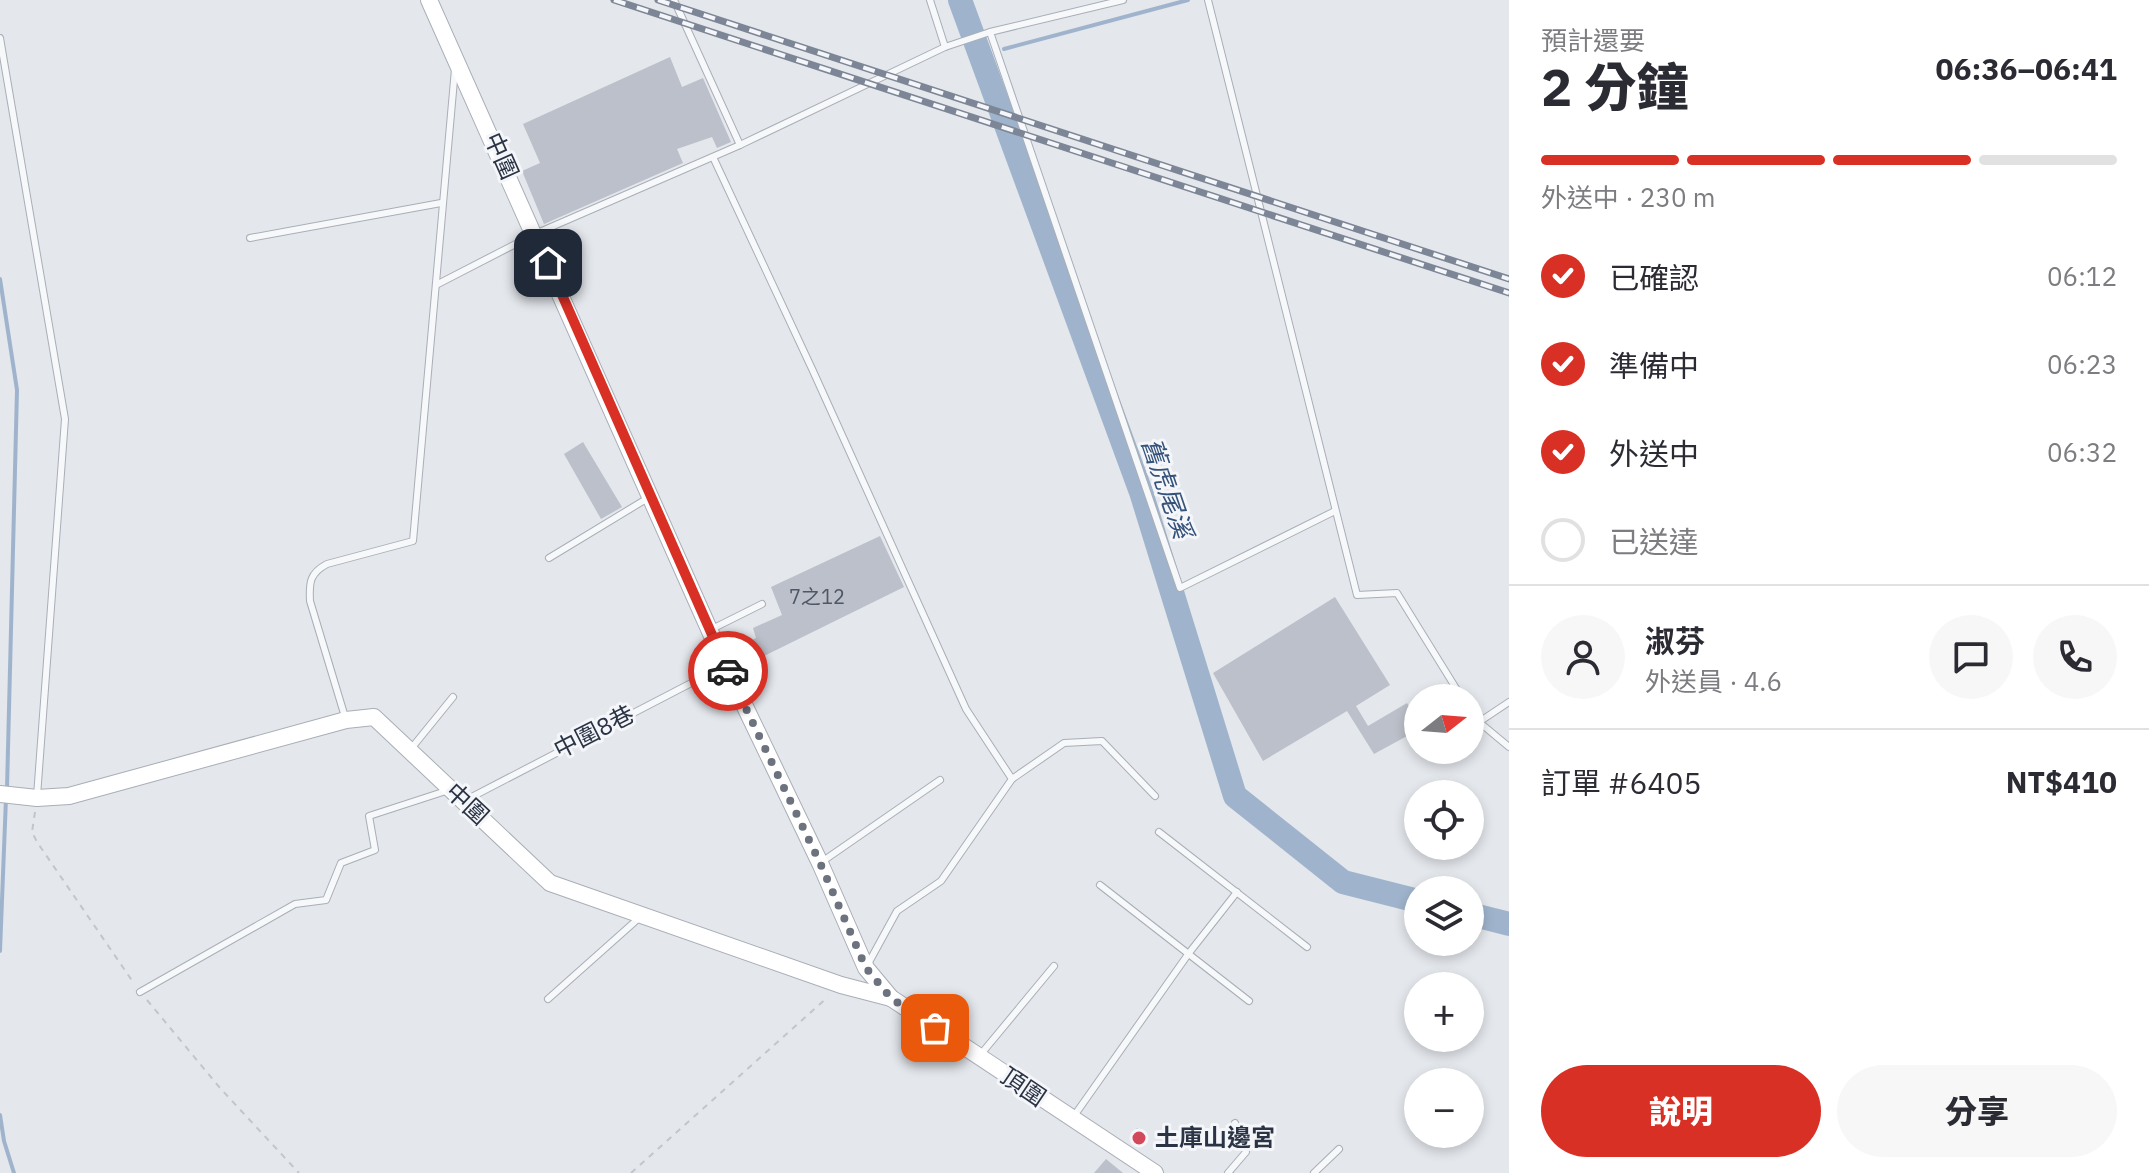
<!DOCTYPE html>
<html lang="zh-TW">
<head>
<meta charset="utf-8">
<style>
	:root { --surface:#fff; --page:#f7f7f7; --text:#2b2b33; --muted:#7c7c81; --line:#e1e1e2; --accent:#d93025 }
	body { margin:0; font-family:"IBM Plex Sans","Noto Sans TC",sans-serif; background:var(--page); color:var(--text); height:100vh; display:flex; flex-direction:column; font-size:30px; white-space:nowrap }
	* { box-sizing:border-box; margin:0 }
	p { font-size:26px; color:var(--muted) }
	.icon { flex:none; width:44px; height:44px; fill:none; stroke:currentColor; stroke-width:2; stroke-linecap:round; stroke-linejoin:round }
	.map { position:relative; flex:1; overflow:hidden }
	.panel { display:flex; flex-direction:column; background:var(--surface); width:640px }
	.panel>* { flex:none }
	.needle { width:52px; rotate:73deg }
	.controls { position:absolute; left:1404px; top:684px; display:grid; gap:16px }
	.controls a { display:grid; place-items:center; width:80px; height:80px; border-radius:50%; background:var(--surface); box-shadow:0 4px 12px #0003; font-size:40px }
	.pin { position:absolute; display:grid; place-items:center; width:68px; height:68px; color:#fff; margin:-34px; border-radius:16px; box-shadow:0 4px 12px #0006 }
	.courier { position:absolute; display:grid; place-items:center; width:80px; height:80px; margin:-40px; border:6px solid #d93025; border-radius:50%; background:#fff; color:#222; box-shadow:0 2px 10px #0007 }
	.overview em { font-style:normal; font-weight:800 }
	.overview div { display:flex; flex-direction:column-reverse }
	.overview { display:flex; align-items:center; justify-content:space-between; height:136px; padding:0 32px }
	h1 { font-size:52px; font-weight:800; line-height:60px }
	.bar { display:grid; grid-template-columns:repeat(4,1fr); gap:12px 8px; align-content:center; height:96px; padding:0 32px }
	.bar i { height:10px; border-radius:6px; background:var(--line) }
	.bar .on { background:var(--accent) }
	.bar p { grid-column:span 4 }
	.line { display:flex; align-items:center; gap:20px; padding:0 32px; border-top:2px solid var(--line) }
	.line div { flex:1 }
	.round { display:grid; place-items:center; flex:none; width:84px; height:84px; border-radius:42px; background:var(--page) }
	ol { padding:0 32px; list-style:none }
	li { display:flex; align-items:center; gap:24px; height:88px }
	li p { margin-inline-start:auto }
	li .icon { padding:8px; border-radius:50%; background:var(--accent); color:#fff; stroke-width:4 }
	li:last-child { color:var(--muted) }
	li i { width:44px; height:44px; border:4px solid var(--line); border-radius:50% }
	.button { display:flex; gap:16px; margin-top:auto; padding:16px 32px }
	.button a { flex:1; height:92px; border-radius:48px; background:var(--accent); color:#fff; font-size:32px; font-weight:800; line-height:92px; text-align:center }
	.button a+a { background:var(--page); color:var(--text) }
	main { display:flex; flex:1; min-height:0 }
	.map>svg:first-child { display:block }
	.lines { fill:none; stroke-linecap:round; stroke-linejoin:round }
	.stream { stroke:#9fb4cc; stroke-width:4 }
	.river { stroke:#9fb4cc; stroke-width:24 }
	.building { fill:#bbc0ca }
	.lane-casing { stroke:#a9aeb7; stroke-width:8 }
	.secondary-casing { stroke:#a9aeb7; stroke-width:18 }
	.path { stroke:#c2c5cb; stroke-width:2; stroke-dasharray:6 6; stroke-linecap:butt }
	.lane { stroke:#f7f8fa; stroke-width:6 }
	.secondary { stroke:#fff; stroke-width:16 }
	.rail-casing { stroke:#7d8696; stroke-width:7 }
	.rail { stroke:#f4f6f9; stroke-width:4; stroke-dasharray:12; stroke-linecap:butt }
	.done { stroke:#6c737f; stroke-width:8; stroke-dasharray:0 14.4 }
	.route { stroke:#d93025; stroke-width:10 }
	.poi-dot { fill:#d1495b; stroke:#f4f6f9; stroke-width:3 }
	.labels { text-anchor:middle; stroke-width:6; stroke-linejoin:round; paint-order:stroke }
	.number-label { font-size:20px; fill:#4f5766 }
	.street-label { font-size:24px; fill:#2b3445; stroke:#f4f6f9 }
	.poi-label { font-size:24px; font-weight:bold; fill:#2b3445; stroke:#f4f6f9; text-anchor:start }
	.water-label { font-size:26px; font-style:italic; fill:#34527a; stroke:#f4f6f9 }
</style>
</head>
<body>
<main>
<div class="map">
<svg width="1509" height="1173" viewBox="0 0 1509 1173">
	<rect width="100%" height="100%" fill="#e4e7ec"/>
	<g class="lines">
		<g class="stream">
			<path d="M1004,49L1188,0"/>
			<path d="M980,59L987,56"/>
			<path d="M0,279L17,390L7,789"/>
			<path d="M0,951L6,798"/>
			<path d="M0,1115L4,1141L14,1173"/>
		</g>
		<g class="river">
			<path d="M960,0L1141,492L1235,796L1343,882L1418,901"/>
			<path d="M1470,914L1509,924"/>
		</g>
	</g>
	<g class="building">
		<path d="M670,57L682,87L703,78L731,142L717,148L712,137L677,149L683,163L544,224L522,171L540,163L523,124Z"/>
		<path d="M583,442L622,507L601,519L564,454Z"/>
		<path d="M880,536L904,587L764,656L762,651L742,660L736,647L756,638L753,628L782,615L771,587Z"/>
		<path d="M1335,597L1390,685L1356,706L1368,726L1407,703L1418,723V730L1374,754L1347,711L1263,761L1213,673Z"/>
		<path d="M1137,1128L1148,1138L1140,1147L1130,1137Z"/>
		<path d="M1106,1159L1123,1173H1094Z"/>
	</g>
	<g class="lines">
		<g class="lane-casing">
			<g id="lane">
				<path d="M674,0L740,145L945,47L990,32L1123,0"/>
				<path d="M930,0L945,47"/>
				<path d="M1208,0L1357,595L1397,593L1462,698"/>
				<path d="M990,32L1180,588L1335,511"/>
				<path d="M0,38L65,419L37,796"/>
				<path d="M713,157L813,371L966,709L1012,779"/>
				<path d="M250,238L441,203"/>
				<path d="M436,285L535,234L740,145"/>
				<path d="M549,558L648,498"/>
				<path d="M712,629L762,604"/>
				<path d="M1470,710L1479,722L1509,747"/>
				<path d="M345,717L310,601C309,582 310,573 327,564L413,541L455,69"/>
				<path d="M1479,722L1509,702"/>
				<path d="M410,750L453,697"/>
				<path d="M464,801L724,666"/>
				<path d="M1159,832L1307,947"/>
				<path d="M823,861L940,780"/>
				<path d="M1100,885L1249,1001"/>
				<path d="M868,964L897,911L941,881L1012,779L1064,743L1102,741L1155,796"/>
				<path d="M140,992L295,904L326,900L341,863L375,850L369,816L449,790"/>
				<path d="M548,999L639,918"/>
				<path d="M981,1054L1054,966"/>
				<path d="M1074,1116L1189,953L1237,892"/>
				<path d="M1228,1173L1246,1152L1235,1123"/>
				<path d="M1314,1173L1339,1149"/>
			</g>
		</g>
		<g class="secondary-casing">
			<g id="secondary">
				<path d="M429,0L725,665L820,863L866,968L891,998L1155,1173"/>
				<path d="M0,794L37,798L69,796L346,720L374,717L550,883L841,985L891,998"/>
			</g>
		</g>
		<g class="path">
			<path d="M35,812L32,832L37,842L133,982"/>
			<path d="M147,1000L220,1088L299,1173"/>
			<path d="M631,1173L828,997"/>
		</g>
		<use href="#lane" class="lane"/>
		<use href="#secondary" class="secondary"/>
		<g class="rail-casing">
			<g id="rail">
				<path d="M614,0L1509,293"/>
				<path d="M658,0L1509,279"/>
			</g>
		</g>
		<use href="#rail" class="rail"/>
	</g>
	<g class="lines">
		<path class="done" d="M728,671L820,863L866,968L891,998L935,1028"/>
		<path class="route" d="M548,263L728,671"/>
	</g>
	<circle class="poi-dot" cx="1139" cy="1138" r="8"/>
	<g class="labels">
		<g class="number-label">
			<text x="817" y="604">7之12</text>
		</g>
		<g class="street-label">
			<text transform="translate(501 156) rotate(66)" y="8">中圍</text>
			<text transform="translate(594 732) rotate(-27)" y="8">中圍8巷</text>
			<text transform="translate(467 804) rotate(43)" y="8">中圍</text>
			<text transform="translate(1023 1087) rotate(34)" y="8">頂圍</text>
		</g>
		<g class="poi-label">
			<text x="1155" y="1146">土庫山邊宮</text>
		</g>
		<g class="water-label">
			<text transform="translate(1167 488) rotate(71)" y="9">舊虎尾溪</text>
		</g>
	</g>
</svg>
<div class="controls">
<a><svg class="needle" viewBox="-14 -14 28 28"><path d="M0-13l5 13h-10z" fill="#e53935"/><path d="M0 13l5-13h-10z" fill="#7c7c81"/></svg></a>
<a><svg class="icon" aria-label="locate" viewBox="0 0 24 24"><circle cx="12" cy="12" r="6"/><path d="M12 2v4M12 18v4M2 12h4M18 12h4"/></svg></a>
<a><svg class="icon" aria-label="layers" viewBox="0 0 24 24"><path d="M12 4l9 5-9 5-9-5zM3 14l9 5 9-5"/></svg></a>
<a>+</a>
<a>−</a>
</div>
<div class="pin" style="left:935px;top:1028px;background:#ea580c"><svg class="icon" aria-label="bag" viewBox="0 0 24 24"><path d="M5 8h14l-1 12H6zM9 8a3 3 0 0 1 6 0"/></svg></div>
<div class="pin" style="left:548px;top:263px;background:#1f2937"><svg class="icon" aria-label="home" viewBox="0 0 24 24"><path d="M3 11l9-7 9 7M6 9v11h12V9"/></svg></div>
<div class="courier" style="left:728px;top:671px"><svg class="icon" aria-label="car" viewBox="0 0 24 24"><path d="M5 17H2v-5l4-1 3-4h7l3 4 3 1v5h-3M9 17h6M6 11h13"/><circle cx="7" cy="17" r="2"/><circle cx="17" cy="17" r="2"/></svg></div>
</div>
<section class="panel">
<div class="overview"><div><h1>2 分鐘</h1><p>預計還要</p></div><em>06:36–06:41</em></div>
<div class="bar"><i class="on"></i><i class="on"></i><i class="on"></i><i></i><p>外送中 · 230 m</p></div>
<ol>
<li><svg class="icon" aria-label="check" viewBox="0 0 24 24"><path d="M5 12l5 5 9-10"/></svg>已確認<p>06:12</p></li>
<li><svg class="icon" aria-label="check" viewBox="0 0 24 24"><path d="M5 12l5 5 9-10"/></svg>準備中<p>06:23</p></li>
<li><svg class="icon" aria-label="check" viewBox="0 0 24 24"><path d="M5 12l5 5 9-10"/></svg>外送中<p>06:32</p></li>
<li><i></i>已送達</li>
</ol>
<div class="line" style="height:144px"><a class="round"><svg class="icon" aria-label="person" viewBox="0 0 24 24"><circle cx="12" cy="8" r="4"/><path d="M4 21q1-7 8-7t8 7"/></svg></a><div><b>淑芬</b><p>外送員 · 4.6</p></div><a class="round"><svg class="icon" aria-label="chat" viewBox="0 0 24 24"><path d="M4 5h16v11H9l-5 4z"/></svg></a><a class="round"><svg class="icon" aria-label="phone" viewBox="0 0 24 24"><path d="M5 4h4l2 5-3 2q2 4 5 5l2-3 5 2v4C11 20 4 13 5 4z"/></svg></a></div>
<div class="line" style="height:104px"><div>訂單 #6405</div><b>NT$410</b></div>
<div class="button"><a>說明</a><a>分享</a></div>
</section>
</main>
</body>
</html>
